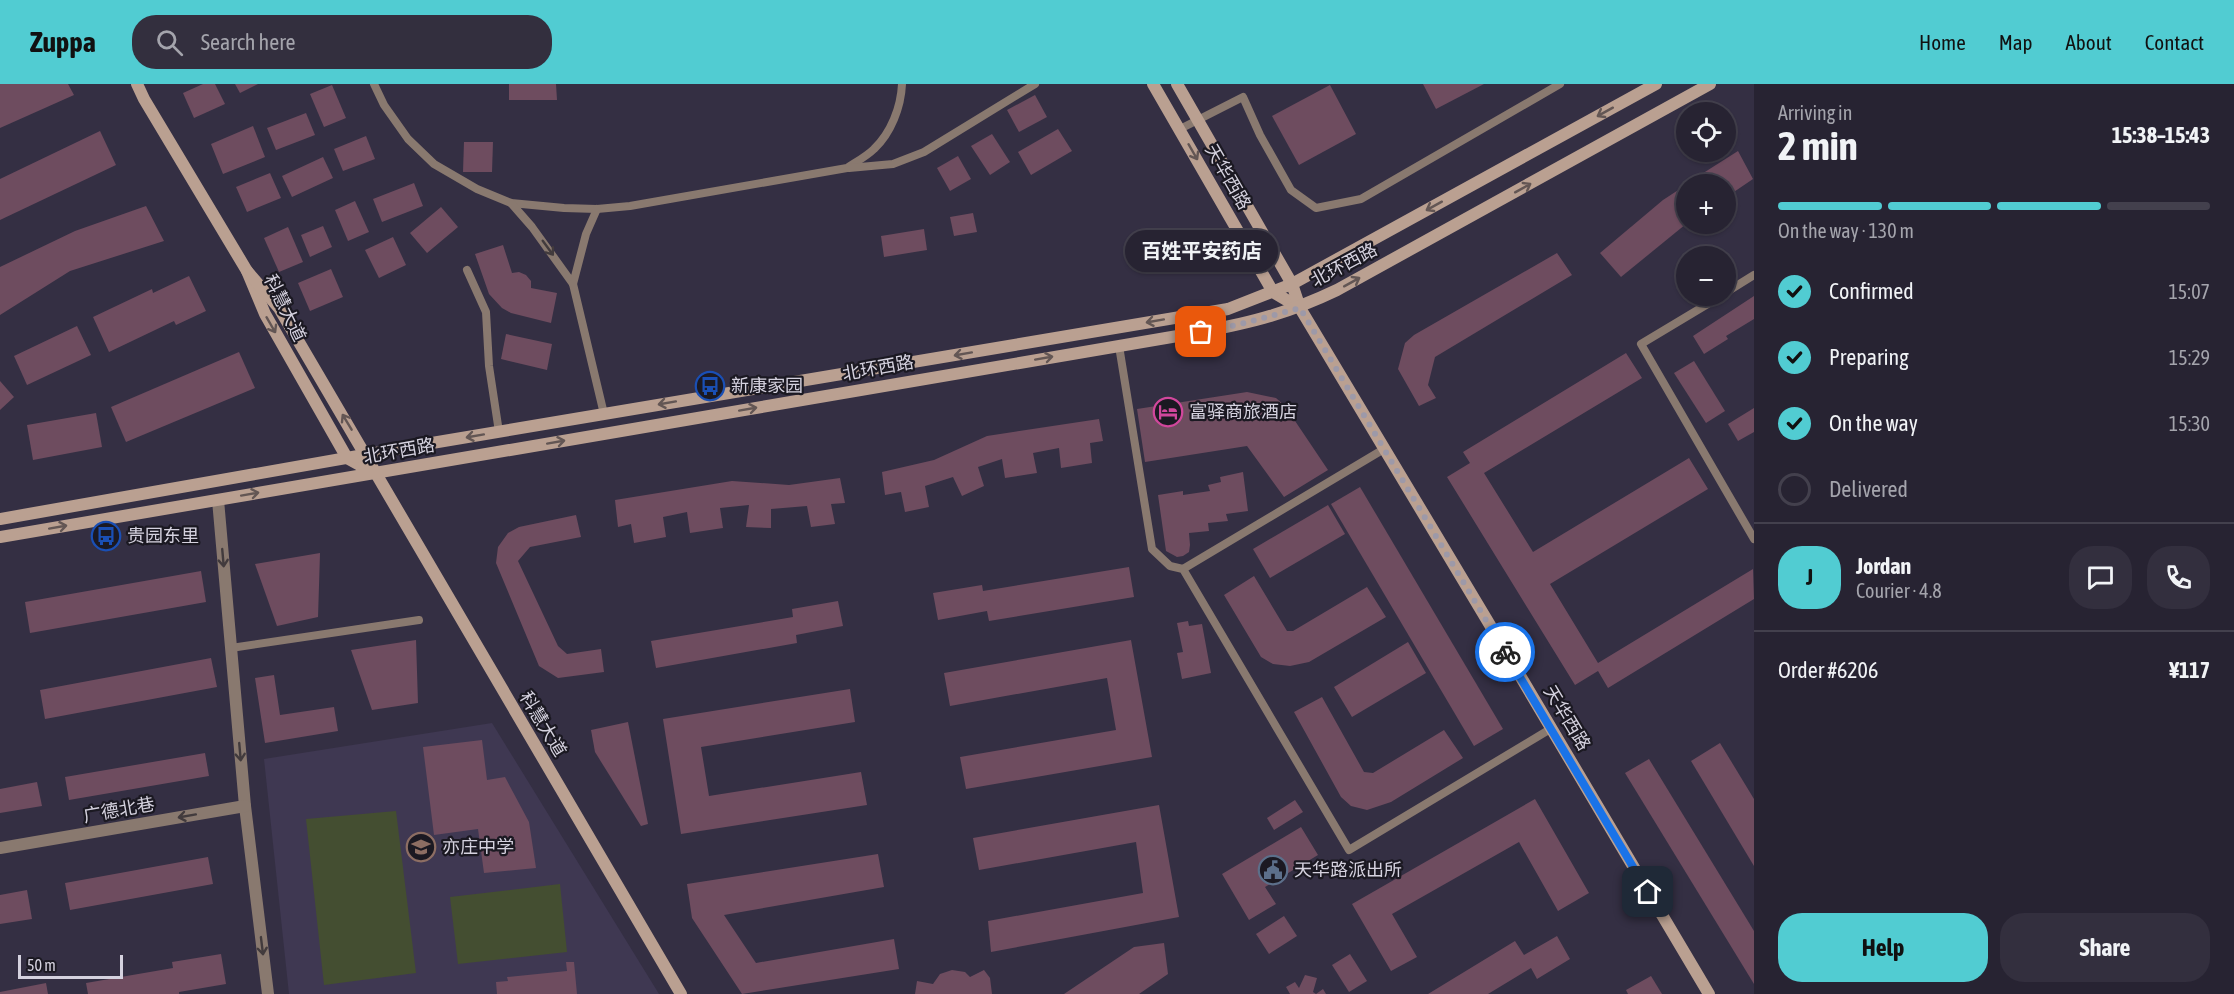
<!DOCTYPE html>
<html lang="en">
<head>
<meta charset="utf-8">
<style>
	:root { --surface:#272332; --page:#332f3e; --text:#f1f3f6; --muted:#a4a4ac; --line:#43404d; --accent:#51ccd2 }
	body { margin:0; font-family:"Asap Condensed","Noto Sans SC",sans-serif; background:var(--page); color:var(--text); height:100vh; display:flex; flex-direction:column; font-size:22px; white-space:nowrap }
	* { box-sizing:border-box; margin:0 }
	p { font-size:20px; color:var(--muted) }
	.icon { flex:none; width:33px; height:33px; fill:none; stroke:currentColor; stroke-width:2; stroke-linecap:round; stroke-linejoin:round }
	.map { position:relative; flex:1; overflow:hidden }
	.details { display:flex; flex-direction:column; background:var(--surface); width:480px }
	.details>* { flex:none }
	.controls { position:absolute; left:1676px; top:18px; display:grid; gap:12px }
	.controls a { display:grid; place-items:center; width:60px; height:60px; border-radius:50%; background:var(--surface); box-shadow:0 2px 4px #0004,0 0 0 2px var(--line); font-size:30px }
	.scale { position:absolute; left:18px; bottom:15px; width:105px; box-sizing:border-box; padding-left:6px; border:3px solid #d5d2df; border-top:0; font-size:16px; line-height:21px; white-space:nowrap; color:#d5d2df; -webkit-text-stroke:4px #1b1922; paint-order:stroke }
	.pin { position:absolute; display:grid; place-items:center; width:51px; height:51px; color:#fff; margin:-26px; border-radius:12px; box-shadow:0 3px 9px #0006 }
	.courier { position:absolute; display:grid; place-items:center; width:60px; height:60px; margin:-30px; border:4px solid #1a73e8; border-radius:50%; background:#fff; color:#222; box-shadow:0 2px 8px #0007 }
	.bubble { position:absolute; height:42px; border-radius:21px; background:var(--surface); box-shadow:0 2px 4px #0004,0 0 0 2px var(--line); font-size:20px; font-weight:700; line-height:42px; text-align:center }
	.headline em { font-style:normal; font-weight:700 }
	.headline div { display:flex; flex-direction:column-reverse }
	.headline { display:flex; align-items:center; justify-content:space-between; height:102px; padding:0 24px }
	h1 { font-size:39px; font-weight:700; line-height:45px }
	.bar { display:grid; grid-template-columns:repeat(4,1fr); gap:9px 6px; align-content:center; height:72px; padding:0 24px }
	.bar i { height:8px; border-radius:4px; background:var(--line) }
	.bar .current { background:var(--accent) }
	.bar p { grid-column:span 4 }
	.line { display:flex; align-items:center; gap:15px; padding:0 24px; border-top:2px solid var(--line) }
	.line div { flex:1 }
	.round { display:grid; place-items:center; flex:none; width:63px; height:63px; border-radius:24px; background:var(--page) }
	ol { padding:0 24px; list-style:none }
	li { display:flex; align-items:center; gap:18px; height:66px }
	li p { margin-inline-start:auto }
	li .icon { padding:6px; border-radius:50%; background:var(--accent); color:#111; stroke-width:4 }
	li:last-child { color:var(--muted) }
	li i { width:33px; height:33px; border:3px solid var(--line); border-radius:50% }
	.primary-button { display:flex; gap:12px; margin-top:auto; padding:12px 24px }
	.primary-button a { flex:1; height:69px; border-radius:24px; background:var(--accent); color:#111; font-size:24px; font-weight:700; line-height:69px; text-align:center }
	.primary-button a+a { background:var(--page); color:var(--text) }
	header { display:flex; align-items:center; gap:36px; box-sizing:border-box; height:84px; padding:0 30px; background:var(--accent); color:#111 }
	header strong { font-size:28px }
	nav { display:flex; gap:33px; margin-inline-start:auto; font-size:21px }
	.search { width:420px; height:54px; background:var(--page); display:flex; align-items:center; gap:15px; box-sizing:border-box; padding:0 21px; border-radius:24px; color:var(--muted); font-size:22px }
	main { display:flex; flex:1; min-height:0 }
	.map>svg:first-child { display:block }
	.built { fill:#3f3852 }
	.green { fill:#444e31 }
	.building { fill:#6e4c5f }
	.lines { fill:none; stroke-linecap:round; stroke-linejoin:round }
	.lane { stroke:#89796f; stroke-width:8 }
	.street { stroke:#89796f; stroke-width:12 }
	.secondary { stroke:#baa091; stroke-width:12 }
	.oneway { stroke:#635654 }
	.oneway2 { stroke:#423b3d }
	.done { stroke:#9d99a8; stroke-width:6; stroke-dasharray:0 10.8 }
	.route { stroke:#1a73e8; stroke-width:8 }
	.labels { text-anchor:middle; stroke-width:4.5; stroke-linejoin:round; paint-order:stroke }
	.street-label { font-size:18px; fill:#d5d2df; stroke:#1b1922 }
	.poi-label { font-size:18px; fill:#d5d2df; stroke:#1b1922; text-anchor:start }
</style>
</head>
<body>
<header>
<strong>Zuppa</strong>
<div class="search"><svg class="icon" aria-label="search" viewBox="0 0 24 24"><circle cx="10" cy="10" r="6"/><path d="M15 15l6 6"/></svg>Search here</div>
<nav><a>Home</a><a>Map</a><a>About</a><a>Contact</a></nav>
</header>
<main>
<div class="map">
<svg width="1754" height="910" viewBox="0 0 1754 910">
	<rect width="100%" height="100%" fill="#342f43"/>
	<path class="built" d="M492,639L659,910H289L264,675Z"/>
	<g class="green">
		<path d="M396,727L416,889L324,901L306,735Z"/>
		<path d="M560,800L567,868L458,880L450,813Z"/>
	</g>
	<g class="building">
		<path d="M0,0H68L74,11L0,44Z"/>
		<path d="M203,0H215L225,20L194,34L183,9Z"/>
		<path d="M235,0H258L240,9Z"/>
		<path d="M509,0H556L557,16H509Z"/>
		<path d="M1423,0H1484L1436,25Z"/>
		<path d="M332,1L346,34L324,43L310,10Z"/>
		<path d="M1330,1L1356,50L1299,81L1272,32Z"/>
		<path d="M1035,11L1047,33L1019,48L1007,26Z"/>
		<path d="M306,29L315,51L276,66L267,44Z"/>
		<path d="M253,42L265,73L223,90L211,60Z"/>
		<path d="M1058,45L1072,67L1031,91L1018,68Z"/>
		<path d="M100,47L116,81L0,136V95Z"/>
		<path d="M992,50L1010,78L990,91L971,62Z"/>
		<path d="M366,52L375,75L343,87L334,65Z"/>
		<path d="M464,58H493L492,88H463Z"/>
		<path d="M1738,67L1753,95L1725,114V100H1686Z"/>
		<path d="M958,72L971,95L950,107L937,84Z"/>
		<path d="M323,73L333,94L292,113L282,92Z"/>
		<path d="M270,89L281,114L247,128L236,103Z"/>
		<path d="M414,99L423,122L382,138L373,115Z"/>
		<path d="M1686,101V140L1621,193L1600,169L1663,116Z"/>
		<path d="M355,117L369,148L348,157L335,126Z"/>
		<path d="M146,122L164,157L70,187L0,231V183L75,147Z"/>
		<path d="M441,123L458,143L427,169L410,149Z"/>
		<path d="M973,129L977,148L954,152L950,133Z"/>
		<path d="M323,142L332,163L310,173L301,151Z"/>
		<path d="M288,143L303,178L279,188L264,154Z"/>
		<path d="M924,145L927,166L884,173L881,152Z"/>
		<path d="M393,153L406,181L379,194L365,166Z"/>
		<path d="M503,161L512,189L519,188L526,191L531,197V204L557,209L551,239L511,229L502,224L489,210L475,170Z"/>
		<path d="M1557,169L1572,191L1435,273L1428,301L1436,314L1419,322L1398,285L1405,259L1414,251Z"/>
		<path d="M331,185L343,213L310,227L298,199Z"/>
		<path d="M189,192L206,227L176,241L174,237L109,268L93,233L152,205L153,209Z"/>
		<path d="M1754,212V235L1726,252L1728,255L1704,270L1693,252Z"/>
		<path d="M77,242L91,271L27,301L14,272Z"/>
		<path d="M506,250L552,260L547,286L501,275Z"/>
		<path d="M239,268L255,304L126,358L111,323Z"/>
		<path d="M1626,269L1642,294L1484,389L1533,468L1689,374L1708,405L1550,500L1598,579L1753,485L1754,515L1608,604L1598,587L1575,601L1447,393L1470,379L1463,368Z"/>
		<path d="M1694,277L1725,327L1706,339L1674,289Z"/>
		<path d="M0,297L14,313L0,326Z"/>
		<path d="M1247,308L1276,314L1285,322L1328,386L1284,413L1247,362L1145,378L1137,325Z"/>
		<path d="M1754,324V348L1738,357L1728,340Z"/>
		<path d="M96,329L102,363L33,376L27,341Z"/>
		<path d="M1099,335L1103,357L1090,359L1092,379L1061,384L1059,364L1033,369L1037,389L1005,394L1002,375L978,383L984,402L962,412L953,393L925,402L929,423L905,428L901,408L885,411L882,388L934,376L987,352Z"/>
		<path d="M1243,388L1248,427L1226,430L1228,437L1208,439L1209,447L1189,449L1190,461L1189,468L1183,472L1177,473L1166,467L1158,411L1183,407V411L1210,407L1208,401L1221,398L1220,393Z"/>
		<path d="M840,394L845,419L831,420L835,440L811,443L807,422L771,425V444L746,443L749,421L720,424L723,444L690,449L687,428L663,433L666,453L634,459L631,440L618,443L615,416L732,397L789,401Z"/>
		<path d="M1360,403L1503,645L1474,662L1331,420Z"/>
		<path d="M1328,421L1345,450L1270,494L1253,465Z"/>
		<path d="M576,431L581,453L530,463L518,477L558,562L567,570L601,565L604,588L558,594L539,582L496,479L498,463L508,449L519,443Z"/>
		<path d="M320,469L318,533L277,542L255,480Z"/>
		<path d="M1129,483L1134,513L989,537L987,527L938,536L933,509L982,501L983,507Z"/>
		<path d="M201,487L206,518L30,549L25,518Z"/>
		<path d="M1254,492L1287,547H1293L1367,503L1386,533L1309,578L1290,582L1273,580L1261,573L1224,511Z"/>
		<path d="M838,517L843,542L796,551L797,559L656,584L651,557L793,533L792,525Z"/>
		<path d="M1188,537L1189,542L1202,540L1211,589L1182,595L1177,569L1183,568L1177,539Z"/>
		<path d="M416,556L418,619L372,626L351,566Z"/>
		<path d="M1131,556L1152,673L966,705L960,673L1116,646L1107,594L950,622L944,589Z"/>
		<path d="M1408,558L1426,589L1352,633L1334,603Z"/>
		<path d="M211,574L217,603L45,635L40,606Z"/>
		<path d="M274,591L280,631L334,623L338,647L265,659L255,594Z"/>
		<path d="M850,605L855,638L701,663L709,712L861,688L867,721L681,750L663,635Z"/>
		<path d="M1322,613L1364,688L1373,689L1444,646L1463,674L1391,718L1367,726L1351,722L1341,713L1294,628Z"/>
		<path d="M628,638L648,740L641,742L595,668L591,646Z"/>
		<path d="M482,656L487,696L505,693L529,738L536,784L484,789L478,745L434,751L423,663Z"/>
		<path d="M1720,659L1754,715V782L1691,677Z"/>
		<path d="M205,669L209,692L69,716L65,693Z"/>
		<path d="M1649,675L1754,847V900L1625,689Z"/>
		<path d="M37,698L42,722L0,729V705Z"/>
		<path d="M1535,715L1589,809L1558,827L1519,758L1392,830L1417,873L1391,887L1352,820Z"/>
		<path d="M1295,716L1303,728L1274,746L1267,734Z"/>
		<path d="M1159,721L1179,833L991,868L988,837L1143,809L1136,758L979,786L973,754Z"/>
		<path d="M1301,743L1318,771L1265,803L1276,820L1249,836L1222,790Z"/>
		<path d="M878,770L884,803L724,831L756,879L894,855L899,885L742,910L692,834L687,800Z"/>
		<path d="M208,773L213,800L70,826L65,799Z"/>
		<path d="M27,806L32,835L0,840V811Z"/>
		<path d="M1284,832L1297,852L1269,870L1256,850Z"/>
		<path d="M1557,852L1570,875L1537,895L1531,884L1488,910H1428L1515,857L1524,871Z"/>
		<path d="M1164,859L1168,890L1139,910H1064L1134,863Z"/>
		<path d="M221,870L226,900L179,908V910H88L86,899L173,884L172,878Z"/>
		<path d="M1350,870L1367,897L1349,908L1332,881Z"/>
		<path d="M566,878H574L577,910H497L496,898L508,897L507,893L567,887Z"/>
		<path d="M952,886L965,888L970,893L984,886L990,894L992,910H915L917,897L933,900L940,890Z"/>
		<path d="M1305,891L1317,894L1313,908L1316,910L1323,905L1326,910H1290L1286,903L1295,898L1299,904Z"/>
		<path d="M1651,892L1662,910H1628L1626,906Z"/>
		<path d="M46,899L48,910H0V908Z"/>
	</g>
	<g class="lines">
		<g class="lane">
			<path d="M374,0L384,21L408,55L434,80L477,105L511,119L564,124L597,125L630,122L847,84C856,78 867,72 874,65C891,49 901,23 902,0"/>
			<path d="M1180,45L1243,13L1260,51L1291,106L1316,124L1361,115L1560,0"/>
			<path d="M849,84L893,80L924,68L1035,0"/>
			<path d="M511,119L532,143L573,200L586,150L597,125"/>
			<path d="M467,186L486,228L489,282L499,348"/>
			<path d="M573,200L604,330"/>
			<path d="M1725,209L1754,191"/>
			<path d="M1721,212L1641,260L1754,455"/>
			<path d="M1119,262L1152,465L1170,482L1183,485L1349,766L1552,644"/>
			<path d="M1183,485L1384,365"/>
			<path d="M231,564L419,536"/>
		</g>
		<g class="street">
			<path d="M218,416L245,722L268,910"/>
			<path d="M0,764L245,722"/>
		</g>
		<g class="secondary">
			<path d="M137,0L144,15L247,187L265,230L347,374L374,389"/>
			<path d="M1153,0L1273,208L1300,224"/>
			<path d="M1177,0L1292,200L1300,224C1437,452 1574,681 1709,910"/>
			<path d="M247,187L279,224L681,910"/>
			<path d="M0,435L426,360L1228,225L1292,200L1656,0"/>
			<path d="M0,453L1201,248C1253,238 1289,229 1337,206L1710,0"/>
		</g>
	</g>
	<defs><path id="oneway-shaft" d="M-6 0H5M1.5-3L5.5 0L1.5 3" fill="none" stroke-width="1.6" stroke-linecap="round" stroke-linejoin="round" transform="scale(1.5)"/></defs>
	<g class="oneway">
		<use href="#oneway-shaft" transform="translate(1605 28) rotate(151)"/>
		<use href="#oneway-shaft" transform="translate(1193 68) rotate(60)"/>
		<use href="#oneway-shaft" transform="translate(1523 104) rotate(-29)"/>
		<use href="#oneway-shaft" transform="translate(1434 122) rotate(151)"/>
		<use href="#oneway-shaft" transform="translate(1352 198) rotate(-29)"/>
		<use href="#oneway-shaft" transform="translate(1155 237) rotate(170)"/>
		<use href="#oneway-shaft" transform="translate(271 241) rotate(60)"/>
		<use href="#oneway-shaft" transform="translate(963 270) rotate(170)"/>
		<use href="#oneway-shaft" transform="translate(1044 274) rotate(-10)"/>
		<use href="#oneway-shaft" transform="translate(667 319) rotate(170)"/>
		<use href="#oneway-shaft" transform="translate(748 325) rotate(-10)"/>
		<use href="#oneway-shaft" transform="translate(347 338) rotate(-121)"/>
		<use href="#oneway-shaft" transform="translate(475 352) rotate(170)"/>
		<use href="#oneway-shaft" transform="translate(556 358) rotate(-10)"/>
		<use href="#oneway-shaft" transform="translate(250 410) rotate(-10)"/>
		<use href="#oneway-shaft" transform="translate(58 443) rotate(-10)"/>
	</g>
	<g class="oneway2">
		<use href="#oneway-shaft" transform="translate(548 164) rotate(54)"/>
		<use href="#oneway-shaft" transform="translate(223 474) rotate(85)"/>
		<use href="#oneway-shaft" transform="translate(240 668) rotate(85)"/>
		<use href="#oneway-shaft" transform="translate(187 732) rotate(170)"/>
		<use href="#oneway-shaft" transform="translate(262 862) rotate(83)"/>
	</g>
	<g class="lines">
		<path class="done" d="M1201,248L1241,240L1300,224L1505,568"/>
		<path class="route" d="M1505,568L1648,808"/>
	</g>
	<defs>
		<g id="bus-ring" transform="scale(1.5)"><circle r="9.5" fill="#1b1922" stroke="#1a4fb4" stroke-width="1.5"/><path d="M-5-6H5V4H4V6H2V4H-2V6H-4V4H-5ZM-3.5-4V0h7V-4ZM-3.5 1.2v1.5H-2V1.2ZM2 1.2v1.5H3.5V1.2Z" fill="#1a4fb4"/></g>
		<g id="hotel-ring" transform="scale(1.5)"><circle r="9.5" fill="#1b1922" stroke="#d1479c" stroke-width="1.5"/><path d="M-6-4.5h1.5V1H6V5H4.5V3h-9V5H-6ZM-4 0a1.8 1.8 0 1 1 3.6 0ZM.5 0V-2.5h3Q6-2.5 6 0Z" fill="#d1479c"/></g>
		<g id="school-ring" transform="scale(1.5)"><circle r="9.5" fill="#1b1922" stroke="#8d6e63" stroke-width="1.5"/><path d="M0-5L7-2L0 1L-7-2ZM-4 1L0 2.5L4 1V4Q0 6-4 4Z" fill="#8d6e63"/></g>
		<g id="civic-ring" transform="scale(1.5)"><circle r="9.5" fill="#1b1922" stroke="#5c6f8a" stroke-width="1.5"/><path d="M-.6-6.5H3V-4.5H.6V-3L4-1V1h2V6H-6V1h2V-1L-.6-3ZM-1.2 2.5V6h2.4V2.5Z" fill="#5c6f8a"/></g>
	</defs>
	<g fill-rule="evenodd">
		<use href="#bus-ring" x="710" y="302"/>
		<use href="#hotel-ring" x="1168" y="328"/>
		<use href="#bus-ring" x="106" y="452"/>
		<use href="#school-ring" x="421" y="763"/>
		<use href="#civic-ring" x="1273" y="786"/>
	</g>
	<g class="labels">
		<g class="street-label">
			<text transform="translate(1228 93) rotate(60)" y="6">天华西路</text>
			<text transform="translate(1344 181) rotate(-28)" y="6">北环西路</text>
			<text transform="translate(285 224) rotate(64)" y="6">科慧大道</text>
			<text transform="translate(878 284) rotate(-10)" y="6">北环西路</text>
			<text transform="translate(399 367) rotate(-10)" y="6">北环西路</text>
			<text transform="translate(1567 634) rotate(59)" y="6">天华西路</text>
			<text transform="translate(543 640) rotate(59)" y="6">科慧大道</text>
			<text transform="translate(119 726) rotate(-10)" y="6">广德北巷</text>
		</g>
		<g class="poi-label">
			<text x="731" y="308">新康家园</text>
			<text x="1189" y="334">富驿商旅酒店</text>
			<text x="127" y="458">贵园东里</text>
			<text x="442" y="769">亦庄中学</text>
			<text x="1294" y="792">天华路派出所</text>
		</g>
	</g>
</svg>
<div class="controls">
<a><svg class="icon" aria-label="locate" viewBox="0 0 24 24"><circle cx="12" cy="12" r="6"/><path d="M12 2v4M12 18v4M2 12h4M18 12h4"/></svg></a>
<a>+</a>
<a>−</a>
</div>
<div class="scale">50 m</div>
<div class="pin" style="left:1201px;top:248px;background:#ea580c"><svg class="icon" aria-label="bag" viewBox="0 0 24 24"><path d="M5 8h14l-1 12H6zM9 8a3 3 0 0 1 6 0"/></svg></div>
<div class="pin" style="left:1648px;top:808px;background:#1f2937"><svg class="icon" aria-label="home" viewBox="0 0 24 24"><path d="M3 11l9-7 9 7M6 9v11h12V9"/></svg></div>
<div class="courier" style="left:1505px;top:568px"><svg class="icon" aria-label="bike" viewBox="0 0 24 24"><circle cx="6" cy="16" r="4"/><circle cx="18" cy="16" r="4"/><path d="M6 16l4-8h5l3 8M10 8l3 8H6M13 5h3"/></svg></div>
<div class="bubble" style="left:1125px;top:146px;width:153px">百姓平安药店</div>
</div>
<section class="details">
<div class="headline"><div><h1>2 min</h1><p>Arriving in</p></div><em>15:38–15:43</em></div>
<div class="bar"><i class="current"></i><i class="current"></i><i class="current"></i><i></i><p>On the way · 130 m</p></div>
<ol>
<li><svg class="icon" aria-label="check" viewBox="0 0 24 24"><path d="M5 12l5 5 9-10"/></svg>Confirmed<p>15:07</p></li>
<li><svg class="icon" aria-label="check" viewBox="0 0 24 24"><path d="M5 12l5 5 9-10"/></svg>Preparing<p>15:29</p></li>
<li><svg class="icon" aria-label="check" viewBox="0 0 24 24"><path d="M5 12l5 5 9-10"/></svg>On the way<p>15:30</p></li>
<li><i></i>Delivered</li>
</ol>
<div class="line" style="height:108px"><b class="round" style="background:var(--accent);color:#111">J</b><div><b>Jordan</b><p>Courier · 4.8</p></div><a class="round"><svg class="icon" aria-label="chat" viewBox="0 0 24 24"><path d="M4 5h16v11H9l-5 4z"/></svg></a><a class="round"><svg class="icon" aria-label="phone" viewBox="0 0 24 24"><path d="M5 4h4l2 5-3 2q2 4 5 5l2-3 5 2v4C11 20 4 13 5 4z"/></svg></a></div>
<div class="line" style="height:78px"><div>Order #6206</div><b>¥117</b></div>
<div class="primary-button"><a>Help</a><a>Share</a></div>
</section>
</main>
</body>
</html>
